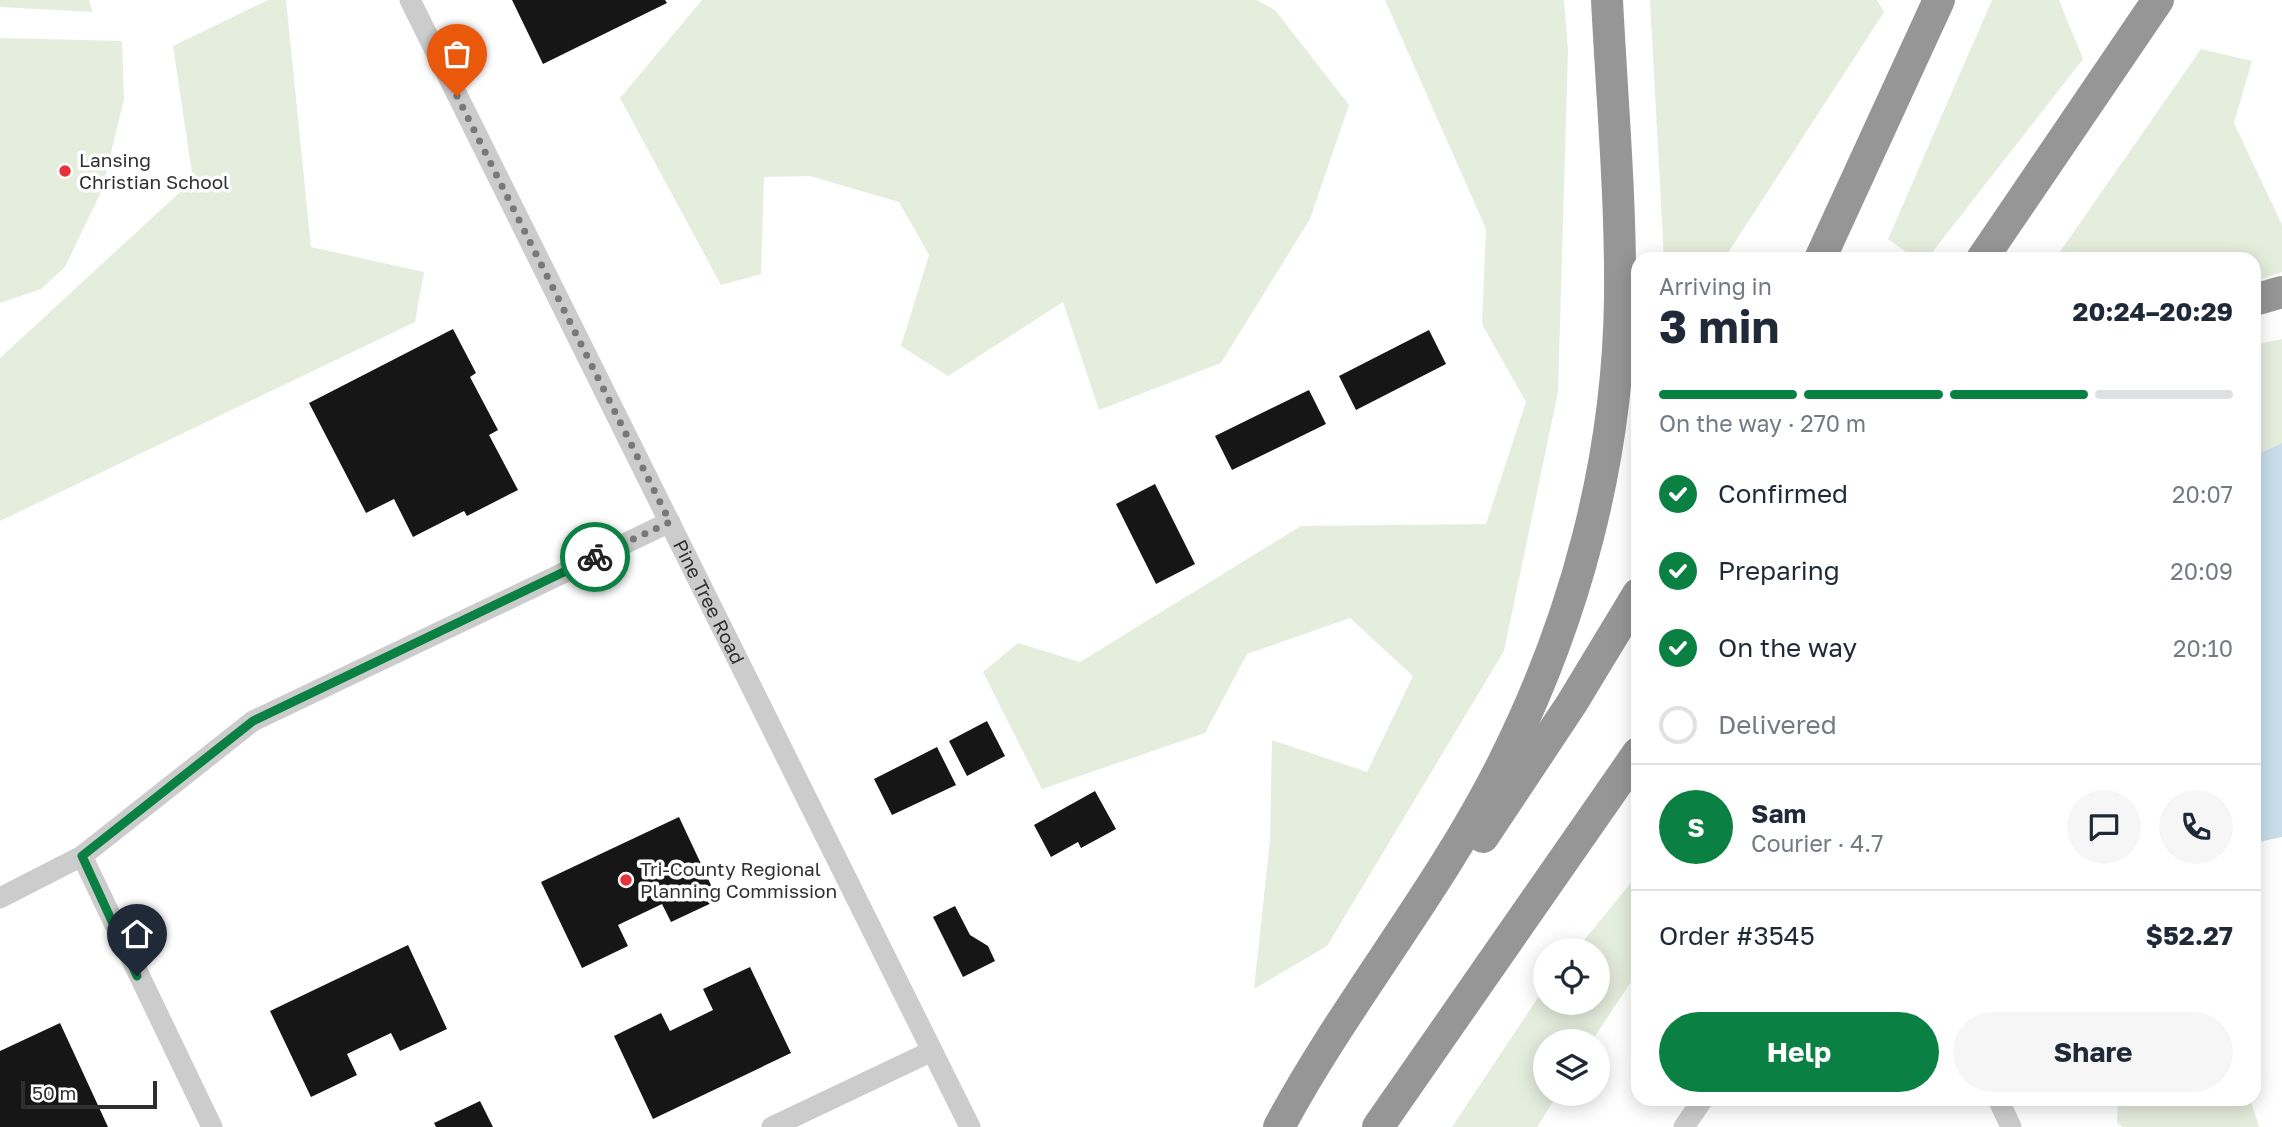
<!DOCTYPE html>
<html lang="en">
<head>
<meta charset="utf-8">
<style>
	:root { --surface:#fff; --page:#f6f6f7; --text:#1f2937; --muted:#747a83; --line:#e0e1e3; --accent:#0b8043 }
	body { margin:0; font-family:"Golos Text",sans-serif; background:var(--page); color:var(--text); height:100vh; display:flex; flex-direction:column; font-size:26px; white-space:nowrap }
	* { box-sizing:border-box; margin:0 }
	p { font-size:23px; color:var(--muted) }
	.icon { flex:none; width:38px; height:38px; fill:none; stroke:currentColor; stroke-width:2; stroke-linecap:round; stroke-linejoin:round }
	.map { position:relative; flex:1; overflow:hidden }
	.details { position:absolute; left:1631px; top:252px; width:630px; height:854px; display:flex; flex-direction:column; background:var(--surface); border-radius:21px; box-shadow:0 4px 18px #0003 }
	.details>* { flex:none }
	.controls { position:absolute; left:1533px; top:938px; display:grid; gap:14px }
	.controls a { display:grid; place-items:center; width:77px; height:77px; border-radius:50%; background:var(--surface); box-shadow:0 4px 18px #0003; font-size:35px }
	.scale { position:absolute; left:21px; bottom:18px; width:136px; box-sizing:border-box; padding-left:7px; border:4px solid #2f2f2f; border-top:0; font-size:19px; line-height:24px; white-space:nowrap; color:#2f2f2f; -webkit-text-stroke:5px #fff; paint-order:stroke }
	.pin { position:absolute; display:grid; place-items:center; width:60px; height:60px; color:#fff; margin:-72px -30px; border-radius:50% 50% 50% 0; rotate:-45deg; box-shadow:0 0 7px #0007 }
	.pin .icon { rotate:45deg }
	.courier { position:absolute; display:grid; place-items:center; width:70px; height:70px; margin:-35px; border:5px solid #0b8043; border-radius:50%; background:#fff; color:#222; box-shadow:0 2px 9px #0007 }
	.overview em { font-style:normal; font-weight:700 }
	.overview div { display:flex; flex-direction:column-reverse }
	.overview { display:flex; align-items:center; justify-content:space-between; height:119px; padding:0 28px }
	h1 { font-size:46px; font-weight:700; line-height:52px }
	.bar { display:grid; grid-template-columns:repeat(4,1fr); gap:10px 7px; align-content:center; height:84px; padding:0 28px }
	.bar i { height:9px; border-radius:5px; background:var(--line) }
	.bar .selected { background:var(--accent) }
	.bar p { grid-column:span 4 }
	.line { display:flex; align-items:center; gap:18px; padding:0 28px; border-top:2px solid var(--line) }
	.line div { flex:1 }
	.round { display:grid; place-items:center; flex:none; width:74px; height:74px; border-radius:37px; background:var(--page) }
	ol { padding:0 28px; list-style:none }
	li { display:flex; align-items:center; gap:21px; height:77px }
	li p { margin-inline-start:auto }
	li .icon { padding:7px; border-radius:50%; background:var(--accent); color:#fff; stroke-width:4 }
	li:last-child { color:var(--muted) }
	li i { width:38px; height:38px; border:4px solid var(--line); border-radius:50% }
	.primary-button { display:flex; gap:14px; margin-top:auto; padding:14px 28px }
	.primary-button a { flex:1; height:80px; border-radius:42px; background:var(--accent); color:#fff; font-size:28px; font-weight:700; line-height:80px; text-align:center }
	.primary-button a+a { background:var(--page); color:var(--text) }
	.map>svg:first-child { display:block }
	.green { fill:#e5eddd }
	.water { fill:#c9deec }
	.building { fill:#161616 }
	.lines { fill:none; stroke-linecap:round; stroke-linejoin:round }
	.minor { stroke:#ccc; stroke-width:21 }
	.highway { stroke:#969696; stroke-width:32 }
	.done { stroke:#787878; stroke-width:7; stroke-dasharray:0 12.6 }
	.route { stroke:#0b8043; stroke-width:9 }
	.poi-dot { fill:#e7313d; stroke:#fff; stroke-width:2.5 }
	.labels { text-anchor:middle; stroke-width:7; stroke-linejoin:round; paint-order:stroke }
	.poi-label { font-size:19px; fill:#2f2f2f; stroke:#fff; text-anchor:start }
	.street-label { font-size:19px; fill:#2f2f2f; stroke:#fff }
</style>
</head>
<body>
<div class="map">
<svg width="2282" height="1127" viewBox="0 0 2282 1127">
	<rect width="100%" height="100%" fill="#fff"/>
	<g class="green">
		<path d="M0,0H89L93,12L0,7Z"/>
		<path d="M268,0H286L311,247L424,272L415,322L0,521V358L193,180L173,46Z"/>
		<path d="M702,0H1257L1275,10L1349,105L1310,219L1221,363L1099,410L1063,302L948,376L901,346L929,255L899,202L810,176L764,177L761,274L721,285L620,98Z"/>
		<path d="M1385,0H1564L1568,50L1558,392L1504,651L1327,946L1254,989L1270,840L1272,740L1367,772L1413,676L1350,618L1247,654L1205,733L1042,789L983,672L1018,643L1080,662L1301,526L1486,524L1526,402L1482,324L1486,229Z"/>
		<path d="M1650,0H1877L1884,12L1724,259H1664Z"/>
		<path d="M1992,0H2059L2083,59L1927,259H1916L1888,239Z"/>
		<path d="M0,38L122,41L124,99L102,190L65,267L41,289L0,303Z"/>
		<path d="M2201,49L2252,61L2234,123L2282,225V272L2254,282V259H2055Z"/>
		<path d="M2282,339V443L2254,456V345Z"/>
		<path d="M1638,874V971L1592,1041H1545V1094H1558L1537,1127H1452L1545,987V1003H1598V950H1576Z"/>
		<path d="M2118,1099H2250L2259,1127H2123L2117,1123Z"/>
	</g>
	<path class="water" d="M2282,443V837L2254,843V456Z"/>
	<g class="building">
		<path d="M512,0H665L667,3L543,64Z"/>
		<path d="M453,329L476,373L470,377L498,430L489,435L518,490L467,516L464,511L413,537L394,499L366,513L309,403Z"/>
		<path d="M1429,330L1446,364L1356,410L1339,376Z"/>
		<path d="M1309,390L1326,424L1232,470L1215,436Z"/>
		<path d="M1155,484L1195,564L1156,584L1116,504Z"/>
		<path d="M987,721L1005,756L967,776L949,741Z"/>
		<path d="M937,747L956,785L892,815L874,779Z"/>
		<path d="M1095,791L1116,829L1081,848L1078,842L1051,857L1034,825Z"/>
		<path d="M679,817L718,900L671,922L662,904L618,925L628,946L582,968L541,882Z"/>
		<path d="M955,906L970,935L988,946L995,961L963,977L933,917Z"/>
		<path d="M408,945L447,1029L400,1051L391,1033L347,1054L357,1075L311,1097L270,1011Z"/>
		<path d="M750,967L791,1053L653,1119L614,1036L661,1013L670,1031L713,1010L703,989Z"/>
		<path d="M60,1023L108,1127H0V1051Z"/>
		<path d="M480,1101L493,1127H436L434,1123Z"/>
	</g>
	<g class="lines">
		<g class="minor">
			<path id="s1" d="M410,0L970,1127"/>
			<path d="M82,856L212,1127"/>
			<path d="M0,898L82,856L253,721L670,522"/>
			<path d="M1998,1099L2011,1127"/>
			<path d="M772,1127L932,1051"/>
			<path d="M1684,1127L1703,1099"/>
		</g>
		<g class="highway">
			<path d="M1820,259L1939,0"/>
			<path d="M1982,259L2158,0"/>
			<path d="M2254,300L2282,292"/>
			<path d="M1483,837L1572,703L1638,594"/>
			<path d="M1279,1127C1346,1002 1438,892 1502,765C1575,620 1618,461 1620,298C1621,199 1612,99 1607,0"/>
			<path d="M1378,1127L1638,753"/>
		</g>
	</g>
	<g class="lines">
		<path class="done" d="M457,96L670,522L595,557"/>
		<path class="route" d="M137,976L82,856L253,721L595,557"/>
	</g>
	<g class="poi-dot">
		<circle cx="65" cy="171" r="7"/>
		<circle cx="626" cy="880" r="7"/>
	</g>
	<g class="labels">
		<g class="poi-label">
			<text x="79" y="167">Lansing<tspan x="79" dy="22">Christian School</tspan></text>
			<text x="640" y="876">Tri-County Regional<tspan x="640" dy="22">Planning Commission</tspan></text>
		</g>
		<g class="street-label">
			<text dy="7" stroke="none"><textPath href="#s1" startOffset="672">Pine Tree Road</textPath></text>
		</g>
	</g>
</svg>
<div class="controls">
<a><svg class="icon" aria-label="locate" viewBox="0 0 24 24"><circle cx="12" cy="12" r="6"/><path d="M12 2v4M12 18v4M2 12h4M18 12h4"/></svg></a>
<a><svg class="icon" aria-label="layers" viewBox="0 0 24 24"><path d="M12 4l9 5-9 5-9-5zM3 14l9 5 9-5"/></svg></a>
</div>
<div class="scale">50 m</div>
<div class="pin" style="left:457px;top:96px;background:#ea580c"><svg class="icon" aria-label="bag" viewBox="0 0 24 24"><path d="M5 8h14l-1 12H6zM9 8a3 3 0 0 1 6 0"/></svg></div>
<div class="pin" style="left:137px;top:976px;background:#1f2937"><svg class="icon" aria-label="home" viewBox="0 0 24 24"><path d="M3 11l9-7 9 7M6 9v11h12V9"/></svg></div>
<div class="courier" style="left:595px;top:557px"><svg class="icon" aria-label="bike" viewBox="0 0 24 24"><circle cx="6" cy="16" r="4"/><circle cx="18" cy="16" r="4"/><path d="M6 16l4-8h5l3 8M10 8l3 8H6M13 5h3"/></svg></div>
<section class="details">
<div class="overview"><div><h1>3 min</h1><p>Arriving in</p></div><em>20:24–20:29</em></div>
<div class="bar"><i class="selected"></i><i class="selected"></i><i class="selected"></i><i></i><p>On the way · 270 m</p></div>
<ol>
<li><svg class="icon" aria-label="check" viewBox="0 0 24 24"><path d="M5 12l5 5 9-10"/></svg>Confirmed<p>20:07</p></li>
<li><svg class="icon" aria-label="check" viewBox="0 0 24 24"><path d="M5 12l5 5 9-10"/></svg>Preparing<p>20:09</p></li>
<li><svg class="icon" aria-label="check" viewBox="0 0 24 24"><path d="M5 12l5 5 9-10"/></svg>On the way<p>20:10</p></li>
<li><i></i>Delivered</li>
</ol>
<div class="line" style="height:126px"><b class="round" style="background:var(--accent);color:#fff">S</b><div><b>Sam</b><p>Courier · 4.7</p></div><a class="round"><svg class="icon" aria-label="chat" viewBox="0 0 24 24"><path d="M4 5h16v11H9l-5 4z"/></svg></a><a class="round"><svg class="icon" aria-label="phone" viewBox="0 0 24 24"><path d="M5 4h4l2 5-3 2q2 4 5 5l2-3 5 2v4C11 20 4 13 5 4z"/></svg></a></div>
<div class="line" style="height:91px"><div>Order #3545</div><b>$52.27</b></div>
<div class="primary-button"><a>Help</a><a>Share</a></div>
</section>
</div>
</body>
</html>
